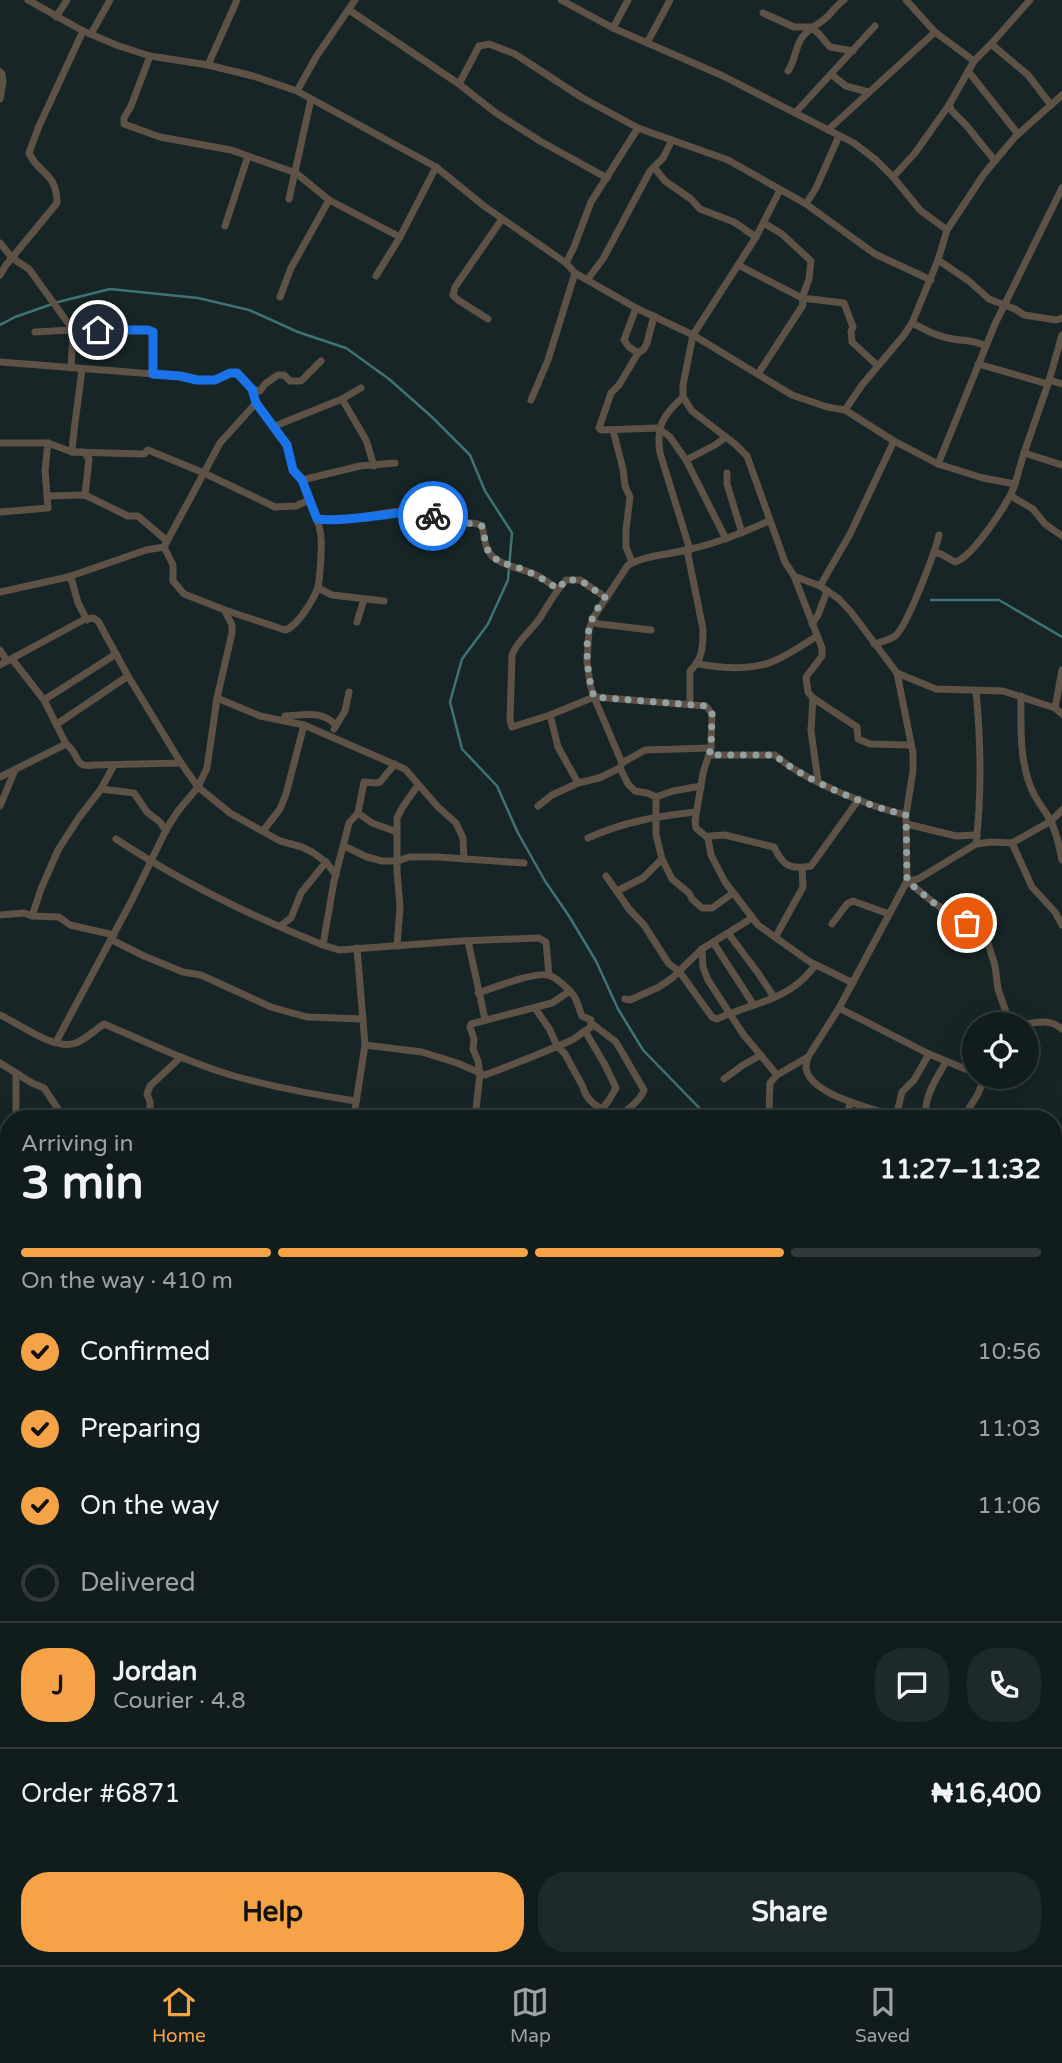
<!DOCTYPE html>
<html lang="en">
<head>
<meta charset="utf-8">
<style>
	:root { --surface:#111c1c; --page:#1e2929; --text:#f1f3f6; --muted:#9ca1a3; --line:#303a3b; --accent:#f6a247 }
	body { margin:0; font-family:"Varela Round",sans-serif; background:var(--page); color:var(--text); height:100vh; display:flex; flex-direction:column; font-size:26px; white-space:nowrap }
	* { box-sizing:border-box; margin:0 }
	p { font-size:23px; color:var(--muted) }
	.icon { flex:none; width:38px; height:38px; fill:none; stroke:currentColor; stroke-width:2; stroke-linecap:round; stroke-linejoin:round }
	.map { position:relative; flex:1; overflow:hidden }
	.panel { position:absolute; left:0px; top:1110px; width:1062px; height:856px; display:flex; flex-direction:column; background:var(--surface); border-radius:28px 28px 0 0; box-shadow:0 7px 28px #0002,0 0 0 2px var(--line) }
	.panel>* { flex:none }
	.controls { position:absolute; left:962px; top:1012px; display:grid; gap:14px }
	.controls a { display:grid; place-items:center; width:77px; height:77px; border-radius:50%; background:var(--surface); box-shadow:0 7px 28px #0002,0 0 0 2px var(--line); font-size:35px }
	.pin { position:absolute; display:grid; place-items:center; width:60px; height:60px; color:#fff; margin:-30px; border:4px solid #fff; border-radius:50%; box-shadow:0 2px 7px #0007 }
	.courier { position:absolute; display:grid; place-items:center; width:70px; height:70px; margin:-35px; border:5px solid #1a73e8; border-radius:50%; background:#fff; color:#222; box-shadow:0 2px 9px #0007 }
	.summary em { font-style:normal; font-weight:800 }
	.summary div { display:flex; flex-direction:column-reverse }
	.summary { display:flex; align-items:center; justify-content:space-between; height:119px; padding:0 21px }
	h1 { font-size:46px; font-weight:800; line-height:52px }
	.bar { display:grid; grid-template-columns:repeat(4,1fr); gap:10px 7px; align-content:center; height:84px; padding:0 21px }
	.bar i { height:9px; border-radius:5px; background:var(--line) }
	.bar .selected { background:var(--accent) }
	.bar p { grid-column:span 4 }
	.line { display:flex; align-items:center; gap:18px; padding:0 21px; border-top:2px solid var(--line) }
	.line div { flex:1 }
	.round { display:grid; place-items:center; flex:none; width:74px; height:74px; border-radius:28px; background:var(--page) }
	ol { padding:0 21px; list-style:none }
	li { display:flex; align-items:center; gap:21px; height:77px }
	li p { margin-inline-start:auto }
	li .icon { padding:7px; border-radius:50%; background:var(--accent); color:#111; stroke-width:4 }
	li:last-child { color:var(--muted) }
	li i { width:38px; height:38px; border:4px solid var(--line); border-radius:50% }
	.cta { display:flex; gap:14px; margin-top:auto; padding:14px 21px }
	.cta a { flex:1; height:80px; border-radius:28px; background:var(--accent); color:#111; font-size:28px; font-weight:800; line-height:80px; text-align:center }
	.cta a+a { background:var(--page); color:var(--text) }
	.menu { display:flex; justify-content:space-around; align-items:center; height:98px; border-top:2px solid var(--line); background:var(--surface); font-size:19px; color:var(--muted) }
	.menu a { display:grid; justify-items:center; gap:4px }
	.menu .selected { color:var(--accent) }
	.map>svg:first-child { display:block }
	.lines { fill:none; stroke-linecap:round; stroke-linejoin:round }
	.stream { stroke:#3e7375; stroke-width:2.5 }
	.minor { stroke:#5e5145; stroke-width:7 }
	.secondary { stroke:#7f6b58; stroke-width:10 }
	.done { stroke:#949fa0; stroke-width:7; stroke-dasharray:0 12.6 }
	.route { stroke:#1a73e8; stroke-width:9 }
</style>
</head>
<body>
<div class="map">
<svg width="1062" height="1965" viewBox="0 0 1062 1965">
	<rect width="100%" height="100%" fill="#172526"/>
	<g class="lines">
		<g class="stream">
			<path d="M0,325L15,317L58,302L110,289L198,298L249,310L298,332L346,348L389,379L432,417L470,455L485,491L512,533L508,580L488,624L462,659L450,702L462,749L497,786L518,833L545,881L569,916L596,961L618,1009L643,1050L709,1118"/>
			<path d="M931,600H999L1062,637"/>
			<path d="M1054,1817L1062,1829"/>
			<path d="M0,1856L9,1863"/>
			<path d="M50,1956L55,1965"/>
		</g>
		<g class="minor">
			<path d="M28,0L83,31L119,46L150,56L208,65L253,76L297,91L436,167L484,206L566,263L575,273L636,308L693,335L792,395L827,407L845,410L894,441L938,464L983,478L1015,484L1024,453L1048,384L1062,335"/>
			<path d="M561,0L613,28L721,75L854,143L876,160L893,177L920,210L947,230"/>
			<path d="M906,0L935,32L974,61"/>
			<path d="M349,10L459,84L496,113L540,141L607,178"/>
			<path d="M763,13L794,27H811L819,34L830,47L853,51"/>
			<path d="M56,17L67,0"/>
			<path d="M613,28L628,0"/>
			<path d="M91,34L110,0"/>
			<path d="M647,43L670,0"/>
			<path d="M991,44L1028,75L1051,105"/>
			<path d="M150,56L131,106L124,118V124L160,137L231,150L296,173L329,200L400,237"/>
			<path d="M208,65L237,0"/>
			<path d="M788,71C795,61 795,49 801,39C808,28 819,25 828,16C833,11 837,5 844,0"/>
			<path d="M968,71L1018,134"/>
			<path d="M0,72L2,74L3,82L0,99"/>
			<path d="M832,75L846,86L868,92"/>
			<path d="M459,84L479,46L489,44L515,54L581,97L638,128L728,160L806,204L875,254L931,280"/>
			<path d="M297,91L316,57L355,0"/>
			<path d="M949,105L952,111L966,125L995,161"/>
			<path d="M795,113L875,26"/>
			<path d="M828,130L935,32"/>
			<path d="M654,167L665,181L691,199L700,209L734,222L756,237"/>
			<path d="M893,177L915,153L949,105L974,61L991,44L1030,0"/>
			<path d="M780,190L756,237L693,335L683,385V397L692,411L735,444L747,456L785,562L794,576L820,586L839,599L851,612L897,673L936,689L1003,691L1055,708L1062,714"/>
			<path d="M289,199L311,99"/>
			<path d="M806,204L816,188L839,136"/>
			<path d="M764,223L782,234L811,261L809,279L802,298L844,303L853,327L851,331L852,342L877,365"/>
			<path d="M225,226L248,156"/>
			<path d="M0,243L12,258L29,269L73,330L71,368"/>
			<path d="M938,260L969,281L989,299L1015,309L1024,315L1056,320L1062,318"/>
			<path d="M566,263L574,247L591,202L638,128"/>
			<path d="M738,265L802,298L803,305L758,374"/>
			<path d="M0,275L6,265L57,203C57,172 38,174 29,153L39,126L83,31"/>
			<path d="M376,276L400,237L436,167"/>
			<path d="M587,280L603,259L650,171L663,158L672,140"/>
			<path d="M280,297L291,268L329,200"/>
			<path d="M636,308L624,340L629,347L638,353"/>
			<path d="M654,316L647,343L644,349L638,353L619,385L611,393L599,428L601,430L658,428L670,437L686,460L726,539"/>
			<path d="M488,319L458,300L453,295L455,287L502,219"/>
			<path d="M912,323C924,329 935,336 948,338C965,342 968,338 986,346"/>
			<path d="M35,332L73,330H148L153,332V375"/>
			<path d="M0,362L180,376C192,379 202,382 215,380C223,378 228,372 237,373L252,389L256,403L287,445L293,470L302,480L309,500"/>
			<path d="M978,364L1048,384"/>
			<path d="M82,369C79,397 74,423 72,452H84L89,459L85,495"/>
			<path d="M1049,380L1062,384"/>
			<path d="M252,389L260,391L265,384L278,375H284L290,381H301L321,361"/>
			<path d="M683,397C663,415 656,426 660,453L690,550"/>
			<path d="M342,399L366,440L374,466"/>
			<path d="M531,400L548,360L575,273"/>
			<path d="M845,410L862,385L904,335L912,323L938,260L947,230L984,174L1015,137L1062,95"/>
			<path d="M275,426L342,399L361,388"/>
			<path d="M613,430L623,469L625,486L630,497L626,530V547L632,562"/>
			<path d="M0,443H48L72,452L144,454L148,450L204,473L275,507L296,506L309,500C314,511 320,524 321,537C322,547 320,578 318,587C314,599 297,627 285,630L225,610L184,594L173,581V565L164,547"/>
			<path d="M1024,453L1062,465"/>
			<path d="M686,460L715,445L726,437"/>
			<path d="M938,464L995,324L1062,188"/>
			<path d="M727,473V484L742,533"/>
			<path d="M302,480L360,466L395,463"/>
			<path d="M47,496L85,495L128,516H138L167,541"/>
			<path d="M1011,496L1033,509L1045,524L1062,536"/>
			<path d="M0,512L48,508L45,470L48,443"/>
			<path d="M317,519C349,524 383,510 415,510C427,510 435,521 446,519L478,524L482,526C484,533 484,542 487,548C493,565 519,567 534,574C543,578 550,584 558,589"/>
			<path d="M164,547L220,443L256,403"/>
			<path d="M687,550L703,629C703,646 703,659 690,671V704"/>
			<path d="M935,553L941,554L955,562C972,558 1010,501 1015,484"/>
			<path d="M794,576L822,648V656L806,677L808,692L813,698L857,727L858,739L870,744L911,745"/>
			<path d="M68,577L72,581L78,603L87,620"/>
			<path d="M820,586L850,534L894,441"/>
			<path d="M318,588L332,595L384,601"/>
			<path d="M0,592L68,577L146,550L164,547"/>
			<path d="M605,597L580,580H566C555,592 548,605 540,618C531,631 517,641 512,655L510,720L512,727L550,715L594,697L706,706L712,714L711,748L703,773L695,821L696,828L708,838L711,855L725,882L758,925L810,962L853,983"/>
			<path d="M593,618L595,623L600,624L651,630"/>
			<path d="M357,622L364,599"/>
			<path d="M812,624L818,615L827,591"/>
			<path d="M874,644C881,642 889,640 895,636C907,627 935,552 939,535"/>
			<path d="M0,650L7,661"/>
			<path d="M12,659L44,700L66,744C80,753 73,769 94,765L181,763"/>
			<path d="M698,664C721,668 751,671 774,661C788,655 803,645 817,636"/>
			<path d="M0,665L85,619L93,618L98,621L128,676L181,763L198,787L230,813L280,841L302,847L312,852L326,862L336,875"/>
			<path d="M976,691C981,743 982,792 976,844"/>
			<path d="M1021,696C1021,726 1019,761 1032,790C1036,800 1044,809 1049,818C1057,832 1059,846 1062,860"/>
			<path d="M217,698L260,716L304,725L405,769L438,807L456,823L463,838L464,859"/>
			<path d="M813,698L811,731L818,781"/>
			<path d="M44,700L116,654"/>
			<path d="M1055,708L1062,670"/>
			<path d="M550,715L558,747L578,783"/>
			<path d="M285,716C304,715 322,710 336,725"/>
			<path d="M57,724L128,676"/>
			<path d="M334,729L345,711L349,692"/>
			<path d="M709,755H775C803,780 870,807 906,815"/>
			<path d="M622,763L594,697L590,684L587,662L589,630L593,618L628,565C646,555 667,555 686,550C715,544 742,533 769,521"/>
			<path d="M0,777L66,744"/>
			<path d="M101,789L134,793L147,812L160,822L166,831"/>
			<path d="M656,797L673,791L701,786"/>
			<path d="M0,806L15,770"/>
			<path d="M538,806L552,795L578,783L599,778L620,768L622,763L645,750L711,748"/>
			<path d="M358,813L372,823L397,832"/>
			<path d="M907,824L956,836L977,835"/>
			<path d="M263,831L280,809L286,794L304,725"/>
			<path d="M588,838C623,822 658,816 696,812"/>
			<path d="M708,838L710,836L725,835L774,847C783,866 790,870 811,866L859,799"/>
			<path d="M116,839C181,882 251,916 323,945L339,950L461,941L539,938L546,942L549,975"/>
			<path d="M1012,843L1032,887L1055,912L1062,925"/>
			<path d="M344,846L367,857L382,861H398L409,857H437L524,863"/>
			<path d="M662,859L672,879L689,893L692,899L702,908H712L733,893"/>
			<path d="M606,876L629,909L644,925L669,964L679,971L712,1017L717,1019C742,1007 774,1002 796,985C803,980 810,972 816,965"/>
			<path d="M907,881L934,903L982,934L988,943L995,966L998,989L1007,1015L1012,1024"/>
			<path d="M907,881L918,879L976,844L991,842L1012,843L1051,821L1062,810"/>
			<path d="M617,891L643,878L662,859L656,835V797L647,793L635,791L628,784L620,768"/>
			<path d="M0,915L24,913L32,916L59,917L70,925L114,935"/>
			<path d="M32,916L41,889L58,850L78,819L101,789L114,765"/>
			<path d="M832,924L847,904L853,901L889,914"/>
			<path d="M280,926L291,918L301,893L326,862"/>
			<path d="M728,933L758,973L774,997"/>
			<path d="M776,936L803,887L802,868"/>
			<path d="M112,940L144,956L183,972L201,975L271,1007L307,1017L363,1019"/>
			<path d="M468,941L485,1019"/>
			<path d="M713,942L753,1004"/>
			<path d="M323,945L334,881L349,823L358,813L364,782L376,783L380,782L395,764"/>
			<path d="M397,946L400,907L397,871V818L402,808L418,785"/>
			<path d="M702,949L703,967L708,980L743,1034L777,1075"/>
			<path d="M478,993C494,988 532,972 548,975C556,977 569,989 574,996C578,1002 579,1010 582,1016L591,1020V1023L616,1042L644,1090C641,1100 624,1114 615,1117C601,1109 586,1102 583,1087L565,1054L557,1046L550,1030L535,1008"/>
			<path d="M625,999L630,1000L659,987L672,978L702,949L752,918"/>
			<path d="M839,1008L929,1054L975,1073"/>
			<path d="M0,1015C20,1024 54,1051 76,1043C86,1039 95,1030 104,1024C147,1042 189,1063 234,1076C274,1087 315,1095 356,1101"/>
			<path d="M1027,1024C1040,1021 1052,1020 1062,1029"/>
			<path d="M585,1031L605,1065L616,1088L609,1100L602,1109"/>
			<path d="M56,1042L133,898L167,828L178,811L198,787L207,768L217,698L232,633V625L225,611"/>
			<path d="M365,1045L422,1052L457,1063L485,1075C514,1064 543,1053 572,1040C579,1036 583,1031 590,1028L591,1023"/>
			<path d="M808,1057C807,1061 806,1065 806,1068C811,1097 876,1108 898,1118"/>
			<path d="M0,1063L32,1083L44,1088L64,1118"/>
			<path d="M16,1073V1118"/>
			<path d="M724,1079L743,1065L761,1055"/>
			<path d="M896,1117L902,1092L914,1080L929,1054"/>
			<path d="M150,1118V1102L147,1094L150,1086L181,1057"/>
			<path d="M351,1118L355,1109L365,1045L357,948"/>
			<path d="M475,1118L480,1074L478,1061L473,1049L474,1039L470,1027L471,1024L552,1003L570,991"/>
			<path d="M765,1118L769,1111L770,1083L777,1075L808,1057L839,1008L907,881L906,815L913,771V753L897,673"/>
			<path d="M844,1118L851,1103"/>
			<path d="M926,1118C923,1098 936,1079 946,1062"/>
			<path d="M963,1118L978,1094L985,1076"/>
			<path d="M0,1156L9,1157"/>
			<path d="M1054,1172L1062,1166"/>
			<path d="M0,1223L9,1222"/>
			<path d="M0,1264H9"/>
			<path d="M0,1328L7,1386"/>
			<path d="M1054,1359L1062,1342"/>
			<path d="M1054,1366L1062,1365"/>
			<path d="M1054,1400L1062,1406"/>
			<path d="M0,1460L9,1459"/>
			<path d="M1054,1490L1062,1495"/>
			<path d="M0,1524L9,1533"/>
			<path d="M1054,1578L1062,1580"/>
			<path d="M0,1634L9,1631"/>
			<path d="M1054,1638L1062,1614"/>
			<path d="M0,1651L9,1649"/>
			<path d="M1054,1667L1062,1668"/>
			<path d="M1054,1679L1062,1692"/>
			<path d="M0,1818L9,1817"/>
			<path d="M0,1874L9,1872"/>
			<path d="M208,1956V1965"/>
			<path d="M599,1956L600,1965"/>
			<path d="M670,1956L672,1965"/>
			<path d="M913,1956V1961"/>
			<path d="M1002,1956L1015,1962L1062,1960"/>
		</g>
		<g class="secondary">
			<path d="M0,1739L9,1807"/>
			<path d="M27,1956L28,1965"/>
		</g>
	</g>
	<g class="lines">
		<path class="done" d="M433,516L441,520L446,519L482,526L487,549L491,555L501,563L515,566L538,576L558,589L566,580H580L605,597C601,603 596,610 593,617C583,638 587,675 594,697L706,706L712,714L711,748L709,755H775C802,780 870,807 906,815L907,881L934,903L967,923"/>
		<path class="route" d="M98,330H148L153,332V374L180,376L197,380H215L230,373H237L252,389L256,403L287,445L293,470L302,480L317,519C336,522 364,517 384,515C401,513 417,507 433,516"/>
	</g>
</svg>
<div class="controls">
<a><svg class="icon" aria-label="locate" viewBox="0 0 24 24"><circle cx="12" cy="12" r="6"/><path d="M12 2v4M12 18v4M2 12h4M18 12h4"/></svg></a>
</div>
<div class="pin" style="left:967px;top:923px;background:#ea580c"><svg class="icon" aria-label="bag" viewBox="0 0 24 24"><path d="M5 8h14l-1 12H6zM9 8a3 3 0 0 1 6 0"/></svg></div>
<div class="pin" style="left:98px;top:330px;background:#1f2937"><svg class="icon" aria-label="home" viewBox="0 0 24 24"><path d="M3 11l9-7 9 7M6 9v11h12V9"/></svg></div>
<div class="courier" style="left:433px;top:516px"><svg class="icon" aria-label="bike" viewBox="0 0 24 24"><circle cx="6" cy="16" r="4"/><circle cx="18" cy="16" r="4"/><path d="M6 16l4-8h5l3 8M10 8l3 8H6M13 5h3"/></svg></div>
<section class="panel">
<div class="summary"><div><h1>3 min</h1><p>Arriving in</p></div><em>11:27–11:32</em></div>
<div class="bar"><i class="selected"></i><i class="selected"></i><i class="selected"></i><i></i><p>On the way · 410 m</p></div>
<ol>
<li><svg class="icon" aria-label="check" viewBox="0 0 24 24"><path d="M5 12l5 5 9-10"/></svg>Confirmed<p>10:56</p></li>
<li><svg class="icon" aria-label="check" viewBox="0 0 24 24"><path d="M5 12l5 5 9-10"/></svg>Preparing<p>11:03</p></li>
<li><svg class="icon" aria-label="check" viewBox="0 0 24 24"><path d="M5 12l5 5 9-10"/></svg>On the way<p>11:06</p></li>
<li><i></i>Delivered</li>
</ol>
<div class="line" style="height:126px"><b class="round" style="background:var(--accent);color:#111">J</b><div><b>Jordan</b><p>Courier · 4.8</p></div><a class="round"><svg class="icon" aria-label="chat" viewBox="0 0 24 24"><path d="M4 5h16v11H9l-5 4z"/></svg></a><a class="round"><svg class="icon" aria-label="phone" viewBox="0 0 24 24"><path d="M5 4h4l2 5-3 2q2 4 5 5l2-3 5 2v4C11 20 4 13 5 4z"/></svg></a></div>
<div class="line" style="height:91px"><div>Order #6871</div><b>₦16,400</b></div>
<div class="cta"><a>Help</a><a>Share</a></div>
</section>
</div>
<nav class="menu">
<a class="selected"><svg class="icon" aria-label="home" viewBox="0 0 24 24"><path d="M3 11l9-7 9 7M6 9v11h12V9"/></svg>Home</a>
<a><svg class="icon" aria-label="map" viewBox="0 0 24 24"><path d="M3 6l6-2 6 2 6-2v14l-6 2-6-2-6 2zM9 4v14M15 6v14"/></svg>Map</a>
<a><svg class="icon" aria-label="saved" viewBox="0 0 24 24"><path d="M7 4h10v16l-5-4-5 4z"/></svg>Saved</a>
</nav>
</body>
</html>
